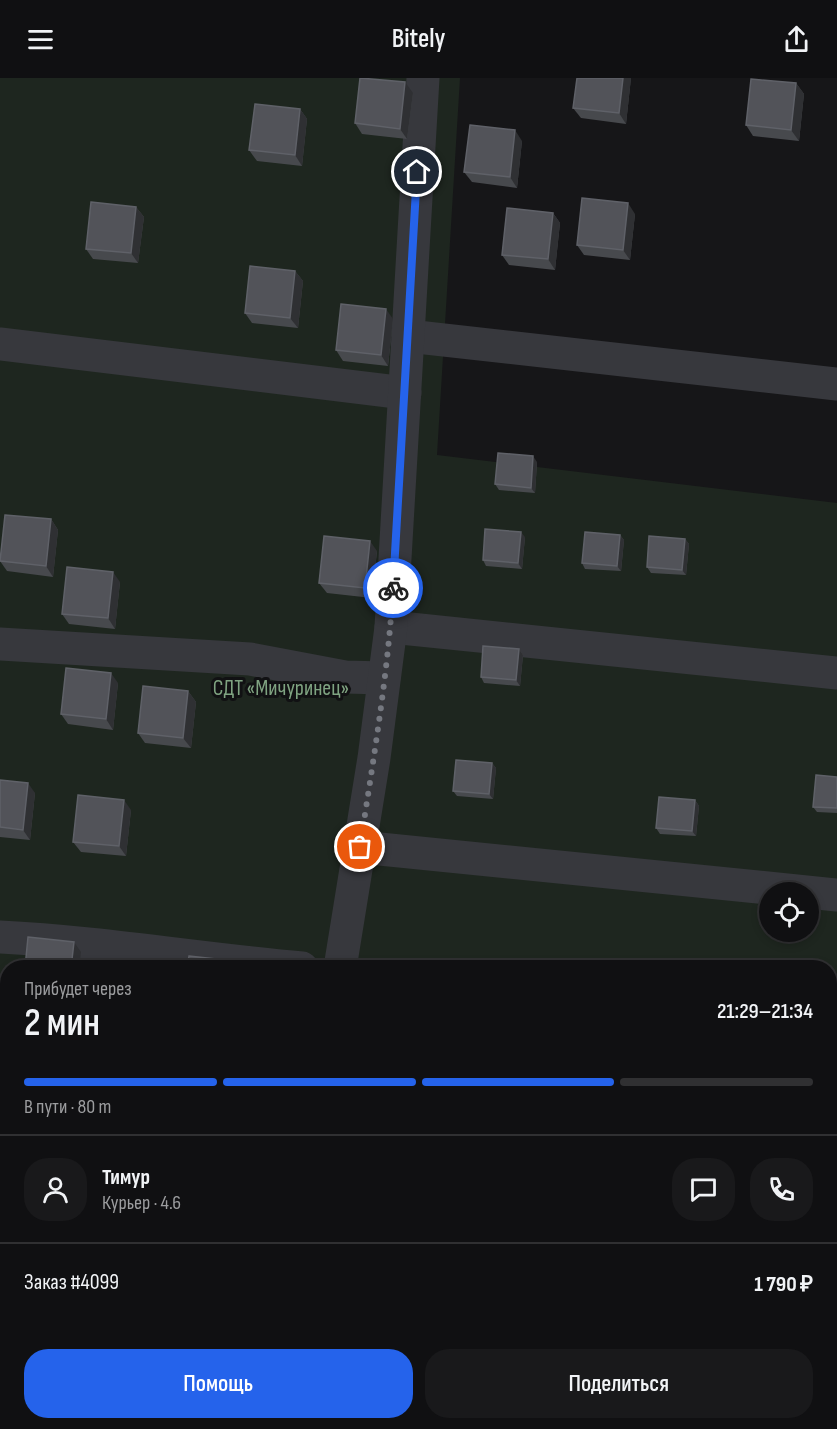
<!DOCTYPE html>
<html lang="ru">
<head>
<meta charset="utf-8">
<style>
	:root { --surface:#101012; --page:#19191b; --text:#f1f3f6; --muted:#9c9d9f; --line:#303032; --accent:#2563eb }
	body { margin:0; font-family:"Sofia Sans Condensed",sans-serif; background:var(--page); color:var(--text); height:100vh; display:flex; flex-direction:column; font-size:22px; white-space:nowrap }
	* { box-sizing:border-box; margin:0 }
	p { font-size:20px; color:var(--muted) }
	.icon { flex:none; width:33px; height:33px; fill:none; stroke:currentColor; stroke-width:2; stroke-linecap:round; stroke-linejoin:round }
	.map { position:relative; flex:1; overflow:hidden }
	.sheet { position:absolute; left:0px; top:882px; width:837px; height:470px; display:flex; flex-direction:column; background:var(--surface); border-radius:24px 24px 0 0; box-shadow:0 3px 9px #0003,0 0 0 2px var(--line) }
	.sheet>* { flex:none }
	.tools { position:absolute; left:759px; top:804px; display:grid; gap:12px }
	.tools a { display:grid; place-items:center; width:60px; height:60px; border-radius:50%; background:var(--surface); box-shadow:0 3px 9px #0003,0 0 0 2px var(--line); font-size:30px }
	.pin { position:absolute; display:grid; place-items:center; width:51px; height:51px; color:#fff; margin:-26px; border:3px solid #fff; border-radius:50%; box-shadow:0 2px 6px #0007 }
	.courier { position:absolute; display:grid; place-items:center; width:60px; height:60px; margin:-30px; border:4px solid #2563eb; border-radius:50%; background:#fff; color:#222; box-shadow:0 2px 8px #0007 }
	.head em { font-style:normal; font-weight:600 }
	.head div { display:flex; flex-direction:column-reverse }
	.head { display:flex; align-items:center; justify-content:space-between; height:102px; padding:0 24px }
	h1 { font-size:39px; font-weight:600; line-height:45px }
	.bar { display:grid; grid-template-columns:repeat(4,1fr); gap:9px 6px; align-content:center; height:72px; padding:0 24px }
	.bar i { height:8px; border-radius:4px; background:var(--line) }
	.bar .on { background:var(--accent) }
	.bar p { grid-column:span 4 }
	.line { display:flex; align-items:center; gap:15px; padding:0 24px; border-top:2px solid var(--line) }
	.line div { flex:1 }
	.round { display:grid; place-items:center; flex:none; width:63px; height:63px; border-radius:24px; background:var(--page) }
	.cta { display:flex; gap:12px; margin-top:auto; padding:12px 24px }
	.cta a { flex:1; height:69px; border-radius:24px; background:var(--accent); color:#fff; font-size:24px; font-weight:600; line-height:69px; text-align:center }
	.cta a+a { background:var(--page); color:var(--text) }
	header { display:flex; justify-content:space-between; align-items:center; height:78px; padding:0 24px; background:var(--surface); font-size:27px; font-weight:600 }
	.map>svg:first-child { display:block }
	.green { fill:#1e261f; fill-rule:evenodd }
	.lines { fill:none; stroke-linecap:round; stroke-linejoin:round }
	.minor { stroke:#37383d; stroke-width:33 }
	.wall { fill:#47494d }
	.shaded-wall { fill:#2f3033 }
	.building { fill:#525359; stroke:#5f6168; stroke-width:1.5 }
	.done { stroke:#757880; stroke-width:6; stroke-dasharray:0 10.8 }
	.route { stroke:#2563eb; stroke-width:8 }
	.labels { text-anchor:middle; stroke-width:6; stroke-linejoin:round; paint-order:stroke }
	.park-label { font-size:22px; fill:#7fa381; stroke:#111113 }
</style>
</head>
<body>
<header><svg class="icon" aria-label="menu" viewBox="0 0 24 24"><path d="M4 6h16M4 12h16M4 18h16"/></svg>Bitely<svg class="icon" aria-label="share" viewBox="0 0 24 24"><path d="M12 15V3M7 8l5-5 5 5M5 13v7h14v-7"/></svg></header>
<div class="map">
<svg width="837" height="1351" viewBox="0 0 837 1351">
	<rect width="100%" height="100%" fill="#161618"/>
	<path class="green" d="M0,0H460L437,377L837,425V1351H0ZM770,814H808V854H770ZM8,890H830V1344H8Z"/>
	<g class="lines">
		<g class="minor">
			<path d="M408,258L837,306"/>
			<path d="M0,266L405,315"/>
			<path d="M391,549L837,595"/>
			<path d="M0,566L250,581L345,599L384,600"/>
			<path d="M360,769L837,817"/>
			<path d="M0,859C101,864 201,881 302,890"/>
			<path d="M340,890L374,680L391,549L423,0"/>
			<path d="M830,1041H837"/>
			<path d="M0,1169L8,1170"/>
			<path d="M830,1285L837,1286"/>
			<path d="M281,1351L282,1344"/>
		</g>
	</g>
	<g class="wall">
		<path d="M631,0L626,46L581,40L573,30Z"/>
		<path d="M796,5L804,16L799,63L753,58L746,47Z"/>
		<path d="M413,15L407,61L362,56L355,45Z"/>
		<path d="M300,31L307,41L302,88L257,83L249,72Z"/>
		<path d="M522,63L517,110L472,104L464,94Z"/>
		<path d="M136,129L144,139L138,185L93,181L86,171Z"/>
		<path d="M553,135L560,145L555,192L509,187L502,177Z"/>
		<path d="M635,136L630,182L584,177L577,167Z"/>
		<path d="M295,193L303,203L298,250L252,245L245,235Z"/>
		<path d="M393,241L388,288L343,283L336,272Z"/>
		<path d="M537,384L535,415L499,412L495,406Z"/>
		<path d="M51,441L58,452L53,499L7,493L0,483Z"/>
		<path d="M620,457L624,462L621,493L585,491L582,485Z"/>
		<path d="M525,459L522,491L486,488L483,482Z"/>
		<path d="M685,461L689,466L686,497L651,495L647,489Z"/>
		<path d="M377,473L372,520L327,515L319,505Z"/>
		<path d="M120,504L115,551L69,546L62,536Z"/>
		<path d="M519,571L523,577L520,608L484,605L481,599Z"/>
		<path d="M118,605L113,652L68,646L61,636Z"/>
		<path d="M188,613L196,624L191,670L145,665L138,655Z"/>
		<path d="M492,685L496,690L493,721L457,718L453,713Z"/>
		<path d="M837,699V735L817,734L813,729Z"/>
		<path d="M0,702L35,715L30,762L0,759Z"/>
		<path d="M695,722L699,728L696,758L660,756L656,750Z"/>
		<path d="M131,732L126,778L81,774L73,764Z"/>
		<rect x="830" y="1119" width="7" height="37"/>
		<path d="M0,1267H4L8,1272V1315L6,1324L0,1323Z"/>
		<path d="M210,1344H248L247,1349L212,1346Z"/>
	</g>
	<g class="shaded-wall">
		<path d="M623,0H631L626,46L619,35Z"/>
		<path d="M405,4L413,15L407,61L400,51Z"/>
		<path d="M796,5L804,16L799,63L791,52Z"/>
		<path d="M300,31L307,41L302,88L295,77Z"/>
		<path d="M515,52L522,63L517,110L510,99Z"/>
		<path d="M628,125L635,136L630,182L623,172Z"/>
		<path d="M136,129L144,139L138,185L131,175Z"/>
		<path d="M553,135L560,145L555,192L548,181Z"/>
		<path d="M295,193L303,203L298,250L290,240Z"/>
		<path d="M386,231L393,241L388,288L381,277Z"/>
		<path d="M533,378L537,384L535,415L531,410Z"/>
		<path d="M51,441L58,452L53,499L46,488Z"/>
		<path d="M521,454L525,459L522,491L518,485Z"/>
		<path d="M620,457L624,462L621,493L617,488Z"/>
		<path d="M685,461L689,466L686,497L682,492Z"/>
		<path d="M370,463L377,473L372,520L365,510Z"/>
		<path d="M113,494L120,504L115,551L108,540Z"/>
		<path d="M519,571L523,577L520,608L516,602Z"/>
		<path d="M111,595L118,605L113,652L106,641Z"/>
		<path d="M188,613L196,624L191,670L183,660Z"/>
		<path d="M492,685L496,690L493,721L489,716Z"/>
		<path d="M28,705L35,715L30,762L23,752Z"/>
		<path d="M124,722L131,732L126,778L119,768Z"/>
		<path d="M695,722L699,728L696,758L692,753Z"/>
		<path d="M74,864L81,874L79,890H71Z"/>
		<path d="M234,883L239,890H233Z"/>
		<path d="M4,1267L8,1272V1315L6,1324L0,1315Z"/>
	</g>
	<g class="building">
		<path d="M360,0L405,4L400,51L355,45Z"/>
		<path d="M577,0H623L619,35L573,30Z"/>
		<path d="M751,1L796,5L791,52L746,47Z"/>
		<path d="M255,26L300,31L295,77L249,72Z"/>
		<path d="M470,47L515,52L510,99L464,94Z"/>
		<path d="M582,120L628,125L623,172L577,167Z"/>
		<path d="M91,124L136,129L131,175L86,171Z"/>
		<path d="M507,130L553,135L548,181L502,177Z"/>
		<path d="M250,188L295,193L290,240L245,235Z"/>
		<path d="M341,226L386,231L381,277L336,272Z"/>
		<path d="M498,375L533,378L531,410L495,406Z"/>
		<path d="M5,437L51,441L46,488L0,483Z"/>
		<path d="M485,451L521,454L518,485L483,482Z"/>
		<path d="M585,454L620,457L617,488L582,485Z"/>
		<path d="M324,458L370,463L365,510L319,505Z"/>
		<path d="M649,458L685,461L682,492L647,489Z"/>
		<path d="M67,489L113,494L108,540L62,536Z"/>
		<path d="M483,568L519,571L516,602L481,599Z"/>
		<path d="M66,590L111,595L106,641L61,636Z"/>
		<path d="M143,608L188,613L183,660L138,655Z"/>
		<path d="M456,682L492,685L489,716L453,713Z"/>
		<path d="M816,697L837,699V730L813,729Z"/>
		<path d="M0,702L28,705L23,752L0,749Z"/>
		<path d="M78,717L124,722L119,768L73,764Z"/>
		<path d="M659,719L695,722L692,753L656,750Z"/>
		<path d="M28,859L74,864L71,890H25Z"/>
		<path d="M189,878L234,883L233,890H187Z"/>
		<rect x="830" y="1119" width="7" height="32"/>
		<path d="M0,1267H4L0,1307Z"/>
	</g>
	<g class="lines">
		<path class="done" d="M360,769C373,683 388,597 393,510"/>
		<path class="route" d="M393,510L417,94"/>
	</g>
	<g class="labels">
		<g class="park-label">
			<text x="281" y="617">СДТ «Мичуринец»</text>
		</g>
	</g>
</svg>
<div class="tools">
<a><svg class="icon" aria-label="locate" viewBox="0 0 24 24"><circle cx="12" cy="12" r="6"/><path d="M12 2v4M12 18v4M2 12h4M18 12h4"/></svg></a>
</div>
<div class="pin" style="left:360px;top:769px;background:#ea580c"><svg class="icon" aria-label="bag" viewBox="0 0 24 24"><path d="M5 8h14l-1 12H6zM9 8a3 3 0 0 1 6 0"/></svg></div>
<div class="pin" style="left:417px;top:94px;background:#1f2937"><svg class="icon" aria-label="home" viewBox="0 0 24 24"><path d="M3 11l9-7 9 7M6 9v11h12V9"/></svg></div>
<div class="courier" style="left:393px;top:510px"><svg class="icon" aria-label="bike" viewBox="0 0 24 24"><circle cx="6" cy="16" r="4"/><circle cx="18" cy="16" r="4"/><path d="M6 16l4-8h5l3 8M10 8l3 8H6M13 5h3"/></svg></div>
<section class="sheet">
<div class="head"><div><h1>2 мин</h1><p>Прибудет через</p></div><em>21:29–21:34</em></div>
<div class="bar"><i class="on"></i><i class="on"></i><i class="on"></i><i></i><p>В пути · 80 m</p></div>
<div class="line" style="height:108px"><a class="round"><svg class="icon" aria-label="person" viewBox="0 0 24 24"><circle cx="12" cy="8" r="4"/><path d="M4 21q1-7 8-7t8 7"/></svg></a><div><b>Тимур</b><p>Курьер · 4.6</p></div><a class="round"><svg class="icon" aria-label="chat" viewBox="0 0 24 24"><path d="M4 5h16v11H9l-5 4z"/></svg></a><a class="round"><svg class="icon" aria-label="phone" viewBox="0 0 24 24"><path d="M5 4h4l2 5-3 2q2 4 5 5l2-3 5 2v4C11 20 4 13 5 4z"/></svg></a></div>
<div class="line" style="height:78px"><div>Заказ #4099</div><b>1 790 ₽</b></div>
<div class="cta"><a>Помощь</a><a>Поделиться</a></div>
</section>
</div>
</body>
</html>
